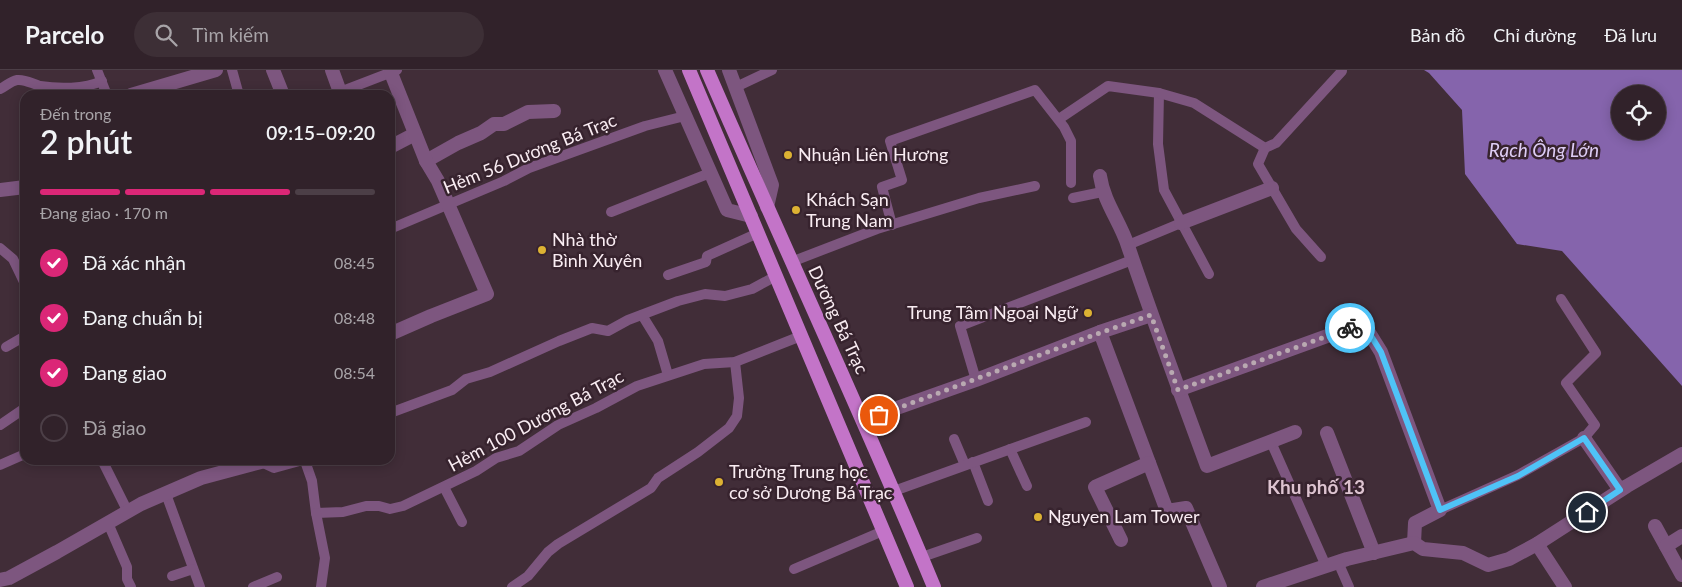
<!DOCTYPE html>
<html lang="vi">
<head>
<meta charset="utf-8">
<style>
	:root { --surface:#31222a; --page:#3d2f36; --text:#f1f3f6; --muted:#a8a4a8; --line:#4c3f47; --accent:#db2777 }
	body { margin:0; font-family:Lato,sans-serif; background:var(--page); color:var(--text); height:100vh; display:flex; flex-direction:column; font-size:19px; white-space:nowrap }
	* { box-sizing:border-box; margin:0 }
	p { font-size:16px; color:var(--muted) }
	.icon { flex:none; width:28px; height:28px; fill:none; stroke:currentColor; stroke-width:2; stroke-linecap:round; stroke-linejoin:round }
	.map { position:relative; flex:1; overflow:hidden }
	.drawer { position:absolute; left:20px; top:20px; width:375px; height:375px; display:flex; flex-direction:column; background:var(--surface); border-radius:15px; box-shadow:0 2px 12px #0003,0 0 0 1px var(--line) }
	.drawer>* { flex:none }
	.buttons { position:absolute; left:1611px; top:15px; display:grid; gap:10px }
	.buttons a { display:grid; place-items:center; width:55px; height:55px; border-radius:50%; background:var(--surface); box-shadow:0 2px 12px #0003,0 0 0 1px var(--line); font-size:25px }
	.pin { position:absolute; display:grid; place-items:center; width:42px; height:42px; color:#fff; margin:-21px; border:2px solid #fff; border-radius:50%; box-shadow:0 1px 5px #0007 }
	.courier { position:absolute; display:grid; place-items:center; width:50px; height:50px; margin:-25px; border:4px solid #4fc3f7; border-radius:50%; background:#fff; color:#222; box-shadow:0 1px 6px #0007 }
	.headline em { font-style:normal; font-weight:600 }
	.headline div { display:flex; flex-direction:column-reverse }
	.headline { display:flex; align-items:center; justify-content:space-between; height:85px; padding:0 20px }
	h1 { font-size:32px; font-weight:600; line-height:38px }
	.bar { display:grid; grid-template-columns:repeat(4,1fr); gap:8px 5px; align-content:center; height:60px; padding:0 20px }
	.bar i { height:6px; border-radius:4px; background:var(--line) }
	.bar .active { background:var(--accent) }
	.bar p { grid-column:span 4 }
	ol { padding:0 20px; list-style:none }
	li { display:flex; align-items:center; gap:15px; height:55px }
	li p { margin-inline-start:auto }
	li .icon { padding:5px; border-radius:50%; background:var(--accent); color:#fff; stroke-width:4 }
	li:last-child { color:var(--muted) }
	li i { width:28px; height:28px; border:2px solid var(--line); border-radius:50% }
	header { display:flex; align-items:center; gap:30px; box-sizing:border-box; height:70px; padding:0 25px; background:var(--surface); border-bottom:1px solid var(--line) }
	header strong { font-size:24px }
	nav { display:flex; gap:28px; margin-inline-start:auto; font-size:18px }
	.search { width:350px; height:45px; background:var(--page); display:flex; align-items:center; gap:12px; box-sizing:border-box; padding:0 18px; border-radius:28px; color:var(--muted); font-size:19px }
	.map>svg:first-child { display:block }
	.water { fill:#8564ac; fill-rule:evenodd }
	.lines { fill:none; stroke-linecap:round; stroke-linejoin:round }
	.service { stroke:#7d567f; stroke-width:10 }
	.minor { stroke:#7d567f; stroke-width:14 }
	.tertiary { stroke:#7d567f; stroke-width:14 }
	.primary { stroke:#c374c8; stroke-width:14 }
	.done { stroke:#b9a9b1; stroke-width:5; stroke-dasharray:0 9 }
	.route { stroke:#4fc3f7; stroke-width:6 }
	.poi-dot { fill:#dcb233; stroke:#37232e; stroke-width:2 }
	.labels { text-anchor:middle; stroke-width:5; stroke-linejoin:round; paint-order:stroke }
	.street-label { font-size:18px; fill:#f9ecf2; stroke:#37232e }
	.poi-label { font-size:18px; fill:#f9ecf2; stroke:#37232e; text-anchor:start }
	.water-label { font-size:19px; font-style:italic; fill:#ddccf4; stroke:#37232e }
	.neighbourhood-label { font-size:19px; font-weight:bold; fill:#ddc3d0; stroke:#37232e }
</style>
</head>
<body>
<header>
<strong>Parcelo</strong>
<div class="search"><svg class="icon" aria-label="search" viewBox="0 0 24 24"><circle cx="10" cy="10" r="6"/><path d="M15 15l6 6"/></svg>Tìm kiếm</div>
<nav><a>Bản đồ</a><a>Chỉ đường</a><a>Đã lưu</a></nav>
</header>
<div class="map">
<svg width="1682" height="517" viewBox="0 0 1682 517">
	<rect width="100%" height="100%" fill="#412d38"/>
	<path class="water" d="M1424,0H1682V316L1562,181L1517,174L1465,104L1462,40L1429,3ZM1620,24H1658V61H1620Z"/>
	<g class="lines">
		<g class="service">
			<path d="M97,0L107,25"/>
			<path d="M232,0L239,25"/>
			<path d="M736,17L772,0"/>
			<path d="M0,19C6,16 11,11 17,10C26,9 32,14 40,16C59,19 84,19 102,11"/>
			<path d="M340,22L397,0"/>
			<path d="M1159,23L1158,74L1164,120L1209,204"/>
			<path d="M1059,49L1108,16L1159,23L1194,33L1265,78L1276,73L1342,1"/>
			<path d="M1265,78L1258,94L1296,159L1321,187"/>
			<path d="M1073,128L1102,122"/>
			<path d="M611,142L710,103"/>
			<path d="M892,155L882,117L902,110L890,71L1035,20L1064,57L1071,71V113"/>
			<path d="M390,159L504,111L529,98L645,56L685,46"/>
			<path d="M1128,175L1181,153"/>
			<path d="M0,178L13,189L25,214"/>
			<path d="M791,192L877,159L979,128L1035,116"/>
			<path d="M668,205L706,192L707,186L758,163"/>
			<path d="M642,245L658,271L668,305"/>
			<path d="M6,277L25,266"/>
			<path d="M976,310L960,256L1132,190"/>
			<path d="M390,343L452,320L466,309L490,302L559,271L592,258L608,261L628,250L678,231L705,224L725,226L752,219L776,206"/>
			<path d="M0,355L25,338"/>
			<path d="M954,369L965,395"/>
			<path d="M1271,372L1326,496"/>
			<path d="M1010,379L1027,416"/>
			<path d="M102,390L128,442"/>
			<path d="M261,392L274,398L303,390L305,391L312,411L316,443L343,442L366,436H379L390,439L403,436L476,401L496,388L519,381L558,355L596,338L637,316L704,294L735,292L801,266"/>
			<path d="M973,392L988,431"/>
			<path d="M0,395L25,384"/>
			<path d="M444,417L462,452"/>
			<path d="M894,421L1086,352"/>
			<path d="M166,424L200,517"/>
			<path d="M1440,440L1518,405L1584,368L1595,355L1566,313L1596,283L1561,229"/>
			<path d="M316,443L325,488L321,517"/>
			<path d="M108,453L127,497V509L131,517"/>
			<path d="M922,487L977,468"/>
			<path d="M1338,492L1349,517"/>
			<path d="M794,499L883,461"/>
			<path d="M172,506L193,499"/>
			<path d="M253,517L277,507"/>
			<path d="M512,517L528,506L548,482L558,474L651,418L658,408L698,382L729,358L737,346L739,328L735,292"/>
		</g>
		<g class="minor">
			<path d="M273,0L283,25"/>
			<path d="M332,0L340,22"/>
			<path d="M131,25L216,0"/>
			<path d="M390,77L415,64"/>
			<path d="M426,91L458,73L481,63L494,54H504L528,42L554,41"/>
			<path d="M1100,106C1104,133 1120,151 1128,176C1153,250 1180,323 1207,396L1295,362"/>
			<path d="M0,120L25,117"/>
			<path d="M1181,153L1272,118"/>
			<path d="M1100,262L1167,441L1186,438L1220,517"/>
			<path d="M390,264L431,246L487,224L438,111L426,91L391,3"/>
			<path d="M1178,320L1363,253L1381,282L1440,440L1415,453L1414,473"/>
			<path d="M863,350L976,310L1100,262L1151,245"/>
			<path d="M1327,363L1374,483"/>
			<path d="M1584,368L1620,420"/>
			<path d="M1655,456L1682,505"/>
			<path d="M1121,470L1095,417L1149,393"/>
			<path d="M1537,474L1565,517"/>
			<path d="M1666,476L1682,466"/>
			<path d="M0,510L9,508L57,482L141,434L201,408L261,392"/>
			<path d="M1263,517L1347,489L1414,473L1423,479L1463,483L1488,495L1509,489L1537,474L1627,416L1682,384"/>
		</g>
		<g class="tertiary">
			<path d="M665,0L727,140L751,146"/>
			<path d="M729,0L772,115L767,137"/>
		</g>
		<g class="primary">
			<path d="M689,0L907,517"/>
			<path d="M707,0C782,173 862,343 934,517"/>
		</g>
	</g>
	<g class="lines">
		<path class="done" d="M879,345C970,312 1060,276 1151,245L1178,320L1350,258"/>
		<path class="route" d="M1350,258L1363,253L1381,282L1440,440L1518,406L1584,368L1620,420L1587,442"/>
	</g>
	<g class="poi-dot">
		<circle cx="788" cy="85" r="5"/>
		<circle cx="796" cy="140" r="5"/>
		<circle cx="542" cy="180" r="5"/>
		<circle cx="1088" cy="243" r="5"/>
		<circle cx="719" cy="412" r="5"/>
		<circle cx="1038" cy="447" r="5"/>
	</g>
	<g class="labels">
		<g class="street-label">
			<text transform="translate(530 84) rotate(-22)" y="6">Hẻm 56 Dương Bá Trạc</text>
			<text transform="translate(838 250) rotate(65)" y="6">Dương Bá Trạc</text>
			<text transform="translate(536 351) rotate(-28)" y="6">Hẻm 100 Dương Bá Trạc</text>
		</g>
		<g class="poi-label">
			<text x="798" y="91">Nhuận Liên Hương</text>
			<text x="806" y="136">Khách Sạn<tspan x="806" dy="21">Trung Nam</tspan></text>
			<text x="552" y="176">Nhà thờ<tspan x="552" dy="21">Bình Xuyên</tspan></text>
			<text x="1078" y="249" text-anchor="end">Trung Tâm Ngoại Ngữ</text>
			<text x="729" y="408">Trường Trung học<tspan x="729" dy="21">cơ sở Dương Bá Trạc</tspan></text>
			<text x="1048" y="453">Nguyen Lam Tower</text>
		</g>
		<g class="water-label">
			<text x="1544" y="87">Rạch Ông Lớn</text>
		</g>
		<g class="neighbourhood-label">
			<text x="1316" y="424">Khu phố 13</text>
		</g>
	</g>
</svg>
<div class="buttons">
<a><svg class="icon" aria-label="locate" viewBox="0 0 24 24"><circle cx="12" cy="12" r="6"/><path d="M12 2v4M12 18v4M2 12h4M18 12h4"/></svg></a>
</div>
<div class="pin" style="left:879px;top:345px;background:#ea580c"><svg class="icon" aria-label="bag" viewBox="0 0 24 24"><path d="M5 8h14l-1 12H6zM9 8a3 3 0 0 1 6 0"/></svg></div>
<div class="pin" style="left:1587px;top:442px;background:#1f2937"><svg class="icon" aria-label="home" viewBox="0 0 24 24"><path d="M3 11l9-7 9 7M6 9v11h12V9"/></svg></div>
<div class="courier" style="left:1350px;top:258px"><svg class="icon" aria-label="bike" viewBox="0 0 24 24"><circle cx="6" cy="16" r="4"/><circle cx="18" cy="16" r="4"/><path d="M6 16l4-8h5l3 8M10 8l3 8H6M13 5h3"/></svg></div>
<section class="drawer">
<div class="headline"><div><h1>2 phút</h1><p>Đến trong</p></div><em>09:15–09:20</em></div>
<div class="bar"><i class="active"></i><i class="active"></i><i class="active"></i><i></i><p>Đang giao · 170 m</p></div>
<ol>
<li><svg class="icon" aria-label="check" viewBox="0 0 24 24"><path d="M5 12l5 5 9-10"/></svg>Đã xác nhận<p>08:45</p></li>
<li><svg class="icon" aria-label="check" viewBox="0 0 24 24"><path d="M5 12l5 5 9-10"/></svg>Đang chuẩn bị<p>08:48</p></li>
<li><svg class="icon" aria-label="check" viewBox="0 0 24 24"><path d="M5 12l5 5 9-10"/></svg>Đang giao<p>08:54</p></li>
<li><i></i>Đã giao</li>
</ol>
</section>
</div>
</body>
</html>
